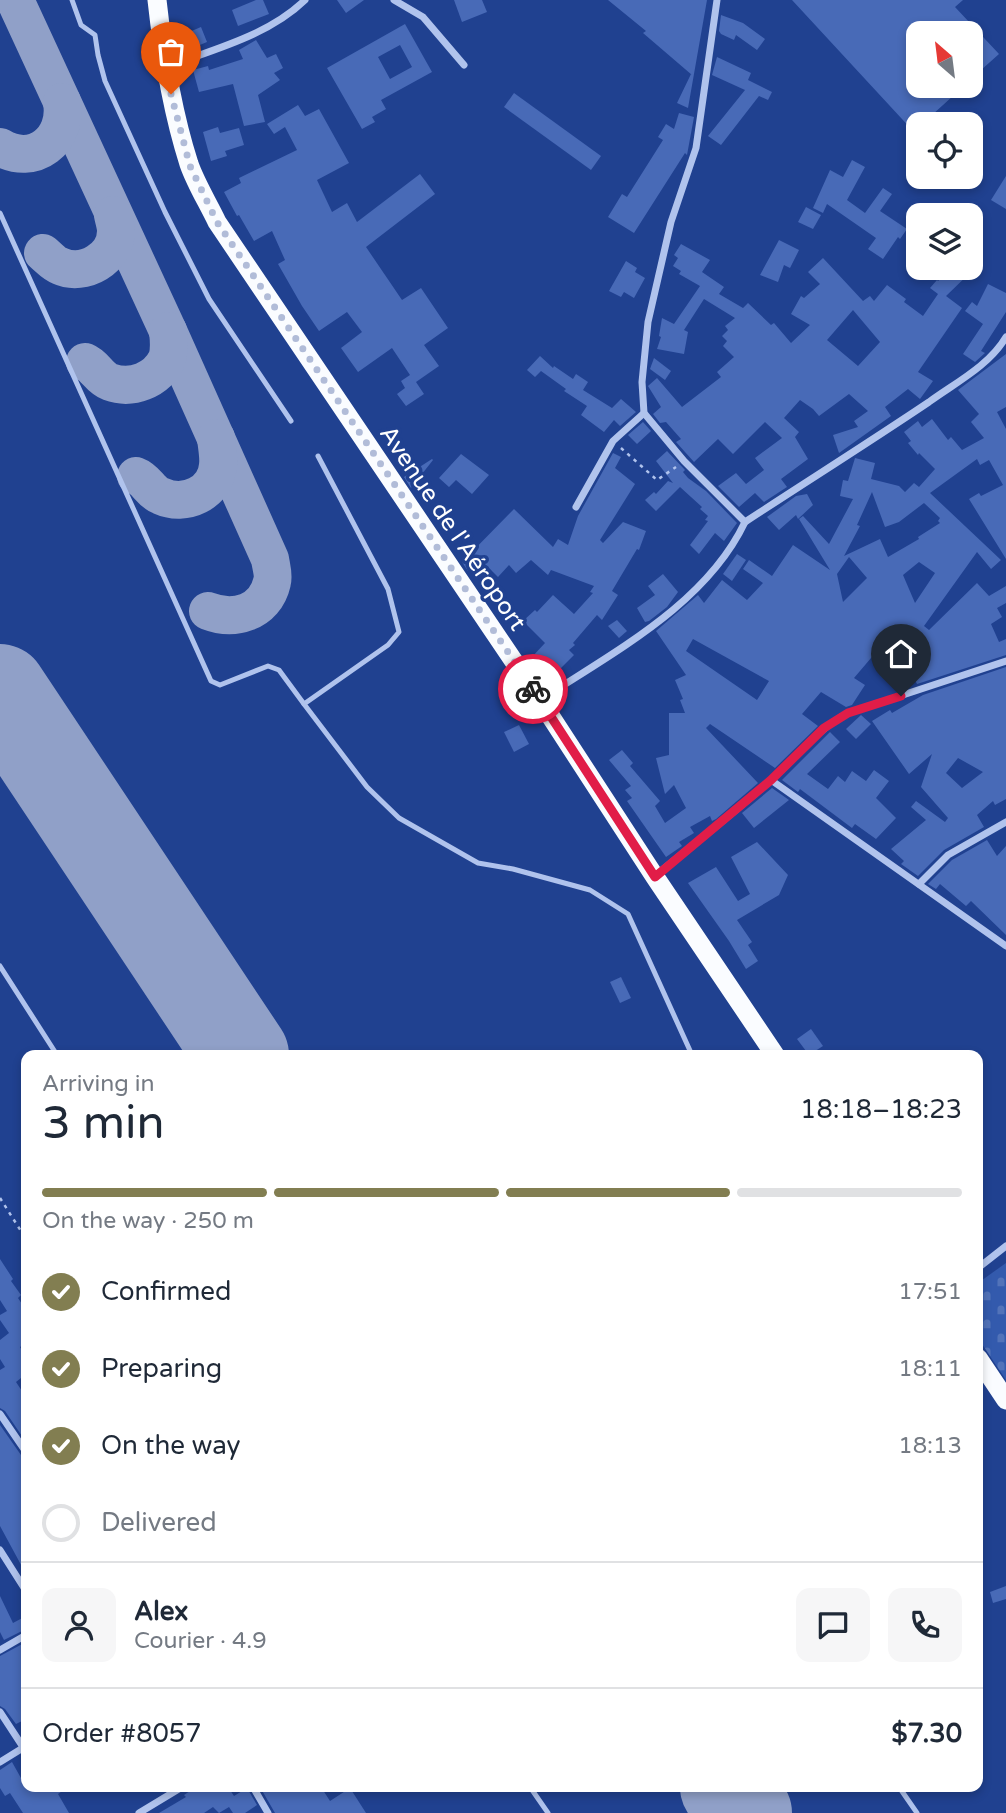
<!DOCTYPE html>
<html lang="en">
<head>
<meta charset="utf-8">
<style>
	:root { --surface:#fff; --page:#f6f6f7; --text:#1f2937; --muted:#747a83; --line:#e0e1e3; --accent:#827e51 }
	body { margin:0; font-family:"Varela Round",sans-serif; background:var(--page); color:var(--text); height:100vh; display:flex; flex-direction:column; font-size:26px; white-space:nowrap }
	* { box-sizing:border-box; margin:0 }
	p { font-size:23px; color:var(--muted) }
	.icon { flex:none; width:38px; height:38px; fill:none; stroke:currentColor; stroke-width:2; stroke-linecap:round; stroke-linejoin:round }
	.map { position:relative; flex:1; overflow:hidden }
	.sheet { position:absolute; left:21px; top:1050px; width:962px; height:742px; display:flex; flex-direction:column; background:var(--surface); border-radius:14px; box-shadow:0 4px 10px #0003 }
	.sheet>* { flex:none }
	.needle { width:46px; rotate:332deg }
	.controls { position:absolute; left:906px; top:21px; display:grid; gap:14px }
	.controls a { display:grid; place-items:center; width:77px; height:77px; border-radius:14px; background:var(--surface); box-shadow:0 4px 10px #0003; font-size:35px }
	.pin { position:absolute; display:grid; place-items:center; width:60px; height:60px; color:#fff; margin:-72px -30px; border-radius:50% 50% 50% 0; rotate:-45deg; box-shadow:0 0 7px #0007 }
	.pin .icon { rotate:45deg }
	.courier { position:absolute; display:grid; place-items:center; width:70px; height:70px; margin:-35px; border:5px solid #e11d48; border-radius:50%; background:#fff; color:#222; box-shadow:0 2px 9px #0007 }
	.head em { font-style:normal; font-weight:600 }
	.head div { display:flex; flex-direction:column-reverse }
	.head { display:flex; align-items:center; justify-content:space-between; height:119px; padding:0 21px }
	h1 { font-size:46px; font-weight:600; line-height:52px }
	.bar { display:grid; grid-template-columns:repeat(4,1fr); gap:10px 7px; align-content:center; height:84px; padding:0 21px }
	.bar i { height:9px; border-radius:5px; background:var(--line) }
	.bar .on { background:var(--accent) }
	.bar p { grid-column:span 4 }
	.line { display:flex; align-items:center; gap:18px; padding:0 21px; border-top:2px solid var(--line) }
	.line div { flex:1 }
	.round { display:grid; place-items:center; flex:none; width:74px; height:74px; border-radius:14px; background:var(--page) }
	ol { padding:0 21px; list-style:none }
	li { display:flex; align-items:center; gap:21px; height:77px }
	li p { margin-inline-start:auto }
	li .icon { padding:7px; border-radius:50%; background:var(--accent); color:#fff; stroke-width:4 }
	li:last-child { color:var(--muted) }
	li i { width:38px; height:38px; border:4px solid var(--line); border-radius:50% }
	.map>svg:first-child { display:block }
	.cemetery { fill:url(#cemetery-stones) }
	.lines { fill:none; stroke-linecap:round; stroke-linejoin:round }
	.taxiway { stroke:#90a0c8; stroke-width:38 }
	.runway { stroke:#90a0c8; stroke-width:94 }
	.building { fill:#486ab7; fill-rule:evenodd }
	.path { stroke:#b0c3ed; stroke-width:2.5; stroke-dasharray:3.5 5; stroke-linecap:butt }
	.service { stroke:#b0c3ed; stroke-width:5 }
	.minor { stroke:#b0c3ed; stroke-width:7 }
	.trunk { stroke:#fafcff; stroke-width:19 }
	.done { stroke:#b1bcd8; stroke-width:7; stroke-dasharray:0 12.6 }
	.route { stroke:#e11d48; stroke-width:9 }
	.labels { text-anchor:middle; stroke-width:7; stroke-linejoin:round; paint-order:stroke }
	.street-label { font-size:24px; fill:#fff; stroke:#204190 }
</style>
</head>
<body>
<div class="map">
<svg width="1006" height="1813" viewBox="0 0 1006 1813">
	<defs>
		<pattern id="cemetery-stones" width="16" height="16" patternUnits="userSpaceOnUse" patternTransform="scale(1.75)"><rect width="16" height="16" fill="#335aad"/><path d="M2 7V4a2 2 0 0 1 4 0v3zM10 15v-3a2 2 0 0 1 4 0v3z" fill="#5273b9"/></pattern>
	</defs>
	<rect width="100%" height="100%" fill="#204190"/>
	<path class="cemetery" d="M1006,1263V1380L978,1338V1283Z"/>
	<g class="lines">
		<g class="taxiway">
			<path d="M15,0L168,331L270,559C271,566 274,575 272,582C265,613 234,621 208,611"/>
			<path d="M0,147C34,167 68,140 62,102"/>
			<path d="M43,253C48,257 54,264 60,266C84,277 116,258 116,231C116,226 114,220 113,215"/>
			<path d="M85,362C95,366 99,378 110,382C132,390 157,380 167,359C170,350 169,340 168,331"/>
			<path d="M136,476C147,480 150,492 161,496C185,507 216,493 218,465C219,457 217,447 216,438"/>
		</g>
		<g class="runway">
			<path d="M0,691L242,1055"/>
			<path d="M727,1787L745,1813"/>
		</g>
	</g>
	<g class="building">
		<path d="M256,0H263L269,14L238,26L232,10Z"/>
		<path d="M337,0H364L346,13Z"/>
		<path d="M454,0H482L487,12L462,22Z"/>
		<path d="M608,0H707L688,108L677,103L691,74L692,75L643,33L646,31Z"/>
		<path d="M792,0H963L955,7L999,54L971,79V33H919V86H964L922,124H919L914,132Z"/>
		<path d="M721,15L743,23L765,39L757,50L736,35L734,40L721,34L719,31Z"/>
		<path d="M405,24L432,72L381,100L386,109L372,117L375,122L362,129L327,68ZM400,45L412,67L390,79L378,57Z"/>
		<path d="M201,27L207,42L188,50L182,35Z"/>
		<path d="M256,40L267,58L276,54L283,68L274,73L280,80L258,95L265,122L244,126L233,84L199,92L193,70L208,66L209,70L243,59L239,50Z"/>
		<path d="M717,57L751,73L748,80L772,92L768,100L759,96L721,145L708,136L745,90L712,75Z"/>
		<path d="M514,93L601,156L591,170L504,107Z"/>
		<path d="M298,105L305,116L319,109L349,163L317,180L332,212L347,203L357,222L420,174L435,194L366,247L402,300L421,288L448,328L424,345L439,366L416,382L424,394L406,406L397,394L405,388L401,381L410,375L392,348L358,372L341,348L362,332L347,312L319,331L302,306L278,264L285,260L272,231L254,241L239,215L237,216L224,192L241,183L239,178L297,150L285,127L274,134L267,124Z"/>
		<path d="M679,113L694,117L687,155L685,153L634,233L608,217L622,194L627,197L663,140L658,137L666,124L674,129Z"/>
		<path d="M218,127L220,133L239,128L244,145L225,151L227,156L211,161L203,132Z"/>
		<path d="M852,160L865,167L847,200L865,213L883,188L892,194L880,211L907,229L900,239L898,237L883,259L868,249L876,238L827,204L823,213L813,208L830,170L843,177Z"/>
		<path d="M1006,176V209L991,200Z"/>
		<path d="M806,207L821,215L813,229L798,222Z"/>
		<path d="M779,240L799,250L790,268L784,265L778,282L760,275Z"/>
		<path d="M681,244L710,260L702,272L724,287L719,294L743,308L748,303L771,325L774,323L791,343L810,325L791,314L801,296L804,298L820,284L808,272L823,258L863,301L870,296L874,301L887,285L906,299L904,302L923,316L938,294L930,288L937,280L938,281L952,268H975L946,296L962,308L918,372L933,381L920,399L908,389L885,407L891,416L839,453L833,435L858,427L854,421L868,411L849,394L819,416L813,409L800,400L784,418L799,432L795,437L808,459L781,479L787,487L764,502L755,493L739,507L718,486L736,473L746,484L764,470L755,458L782,438L765,422L733,454L718,439L694,462L676,442L681,439L666,422L660,423L653,414L661,407L648,386L657,378L682,407L721,377L717,372L734,357L723,346L727,341L722,336L728,330L725,326L735,318L704,299L684,330L688,332L684,354L657,349L661,337L659,336L662,318L674,324L700,286L679,274L681,271L673,266L678,258L674,255ZM853,310L880,342L858,366L827,340Z"/>
		<path d="M626,261L637,268L635,272L645,278L634,298L624,292L621,297L609,291Z"/>
		<path d="M988,284L1006,293V312L981,351L985,353L975,362L963,354L983,324L965,311L972,302L977,306Z"/>
		<path d="M1006,354V407L997,412L1006,429V559L969,499L979,493L981,496L1003,485L989,460L980,465L977,459L930,493L1001,560L991,569L977,552L924,626L929,630L977,583L989,596L1006,586V603L997,608L1002,617L991,624L999,642L1006,639V655L917,684L911,672L928,664L896,643L886,657L877,651L854,678L865,685L852,705L846,707L821,692L802,714L818,726L775,768L710,724L706,728L758,783L716,819L712,821L710,816L690,827L694,833L679,842L682,846L666,857L627,801L632,798L625,790L631,786L609,760L622,750L633,763L630,766L660,801L655,806L665,823L686,808L674,785L665,794L656,758L669,755V713H685L680,700L683,699L675,680L686,675L656,631L698,595L704,603L722,580L747,600L763,583L743,569L749,560L772,576L793,545L830,570L799,519L803,516L829,544L853,499L840,496L843,480L848,481L855,458L875,463L871,479L899,486L905,492L914,483L919,487L935,469L919,453L918,455L908,443L911,441L904,432L918,421L922,427L932,419L948,440L951,437L962,450L984,438L971,422L979,414L958,390ZM872,492L885,527L899,522L924,503L940,518L938,521L940,523L918,537L919,539L888,557L880,539L844,556L860,526L857,525ZM849,557L867,578L843,602L837,574ZM919,562L935,573L915,603L903,575ZM693,639L769,681L757,700L686,651Z"/>
		<path d="M540,356L553,368L554,366L573,379L576,374L588,382L583,390L612,408L621,399L636,412L620,426L614,420L604,432L581,415L587,406L564,391L566,389L541,371L535,377L527,370Z"/>
		<path d="M654,358L671,371L665,380L650,369Z"/>
		<path d="M643,422L651,431L637,444L628,435Z"/>
		<path d="M667,451L685,470L683,472L688,478L706,491L737,523L724,541L715,533L699,554L690,545L708,521L705,520L708,516L700,509L702,507L680,487L656,511L645,500L654,492L656,494L668,481L673,483L656,461Z"/>
		<path d="M613,453L621,457L615,468L635,484L600,540L603,543L623,522L646,531L639,550L637,549L612,591L618,595L602,620L597,615L573,643L575,645L569,650L574,655L560,669L558,667L547,676L531,658L545,643L523,621L535,610L537,612L553,595L574,614L593,593L590,592L594,586L551,570L548,575L531,560L516,573L509,565L498,577L481,560L468,571L462,562L514,509L553,547L558,539L568,545L578,516Z"/>
		<path d="M461,454L489,475L472,494L456,480L449,487L439,478Z"/>
		<path d="M432,459L433,460L411,488L404,477Z"/>
		<path d="M807,494L813,505L798,519L796,515L779,530L767,517L796,496Z"/>
		<path d="M737,554L746,560L732,581L723,574Z"/>
		<path d="M663,574L678,592L667,607L649,621L645,622L637,608L655,595L648,586Z"/>
		<path d="M617,620L627,631L619,638L608,626Z"/>
		<path d="M1006,667V799L995,805L993,801L977,815L984,827L944,850L918,876L901,864L904,861L891,849L926,820L911,807L916,801L945,822L948,818L921,787L932,754L909,774L872,721L890,710L892,713L923,695ZM958,758L983,772L962,788L946,773Z"/>
		<path d="M861,715L871,724L856,739L846,729Z"/>
		<path d="M519,725L529,744L514,752L504,732Z"/>
		<path d="M830,732L840,742L807,774L828,789L838,776L845,782L852,771L866,781L874,770L889,781L876,798L896,818L876,839L855,824L852,828L800,789L798,792L782,780Z"/>
		<path d="M772,788L789,800L754,828L742,813Z"/>
		<path d="M987,840L997,856L1006,846V935L971,901L966,906L940,884L936,889L928,884L952,860Z"/>
		<path d="M757,842L788,875L779,895L737,920L752,942L748,945L758,961L746,969L729,941L688,883L716,867L738,901L750,894L731,857Z"/>
		<path d="M621,977L631,998L620,1003L610,982Z"/>
		<path d="M811,1029L823,1046L809,1055L797,1039Z"/>
		<path d="M0,1259L13,1279L11,1281L21,1295L18,1298L26,1310V1343L20,1347L26,1358V1374L16,1382L26,1397V1442L5,1411L0,1408V1370L5,1367L0,1359V1340L9,1333L0,1320V1315L7,1311L0,1300Z"/>
		<path d="M0,1425L21,1455L26,1458V1574L0,1526Z"/>
		<path d="M1006,1586V1599L993,1603L990,1592Z"/>
		<path d="M0,1596L13,1623L26,1616V1629L4,1640L0,1632Z"/>
		<path d="M26,1642V1666L23,1668L26,1675V1719L16,1724L5,1709L0,1706V1656Z"/>
		<path d="M12,1762L26,1787H68L58,1794L69,1813H23L10,1793L5,1796L0,1788V1770Z"/>
		<path d="M196,1787H228L234,1796L247,1788L257,1805L245,1813H233L229,1807L219,1813L213,1807L204,1813H159L186,1797L184,1795Z"/>
		<path d="M260,1787H321L330,1801L350,1788L366,1813H275Z"/>
	</g>
	<g class="lines">
		<g class="path">
			<path d="M621,448L657,480L676,467"/>
			<path d="M0,1198L26,1239"/>
		</g>
		<g class="service">
			<path d="M72,0L81,25L95,35L98,55L105,81L165,212L209,299L291,421"/>
			<path d="M0,213L211,681L220,685L268,666L279,670L304,704"/>
			<path d="M318,456L388,589L399,632L388,645L304,704L367,787L399,818L478,863L513,869L590,890L628,914L692,1055"/>
			<path d="M0,966L57,1055"/>
			<path d="M530,1787L548,1813"/>
			<path d="M899,1787L917,1813"/>
		</g>
		<g class="minor">
			<path d="M394,0L423,17L464,65"/>
			<path d="M717,0L696,148L671,222L648,322L642,382L644,413L684,461L745,522"/>
			<path d="M169,66C215,49 269,35 305,0"/>
			<path d="M576,507L613,441L644,413"/>
			<path d="M542,699C615,651 706,604 745,522C806,482 868,443 929,402C955,383 989,366 1006,337"/>
			<path d="M771,780L1006,946"/>
			<path d="M655,876C694,844 734,813 771,780C797,757 817,729 848,713L1006,661"/>
			<path d="M919,884L948,855L1006,822"/>
			<path d="M978,1268L1006,1246"/>
			<path d="M0,1414L26,1452"/>
			<path d="M0,1550L26,1591"/>
			<path d="M0,1650L26,1635"/>
			<path d="M0,1712L23,1747"/>
			<path d="M0,1762L26,1746"/>
			<path d="M253,1787L268,1813"/>
			<path d="M139,1813L182,1787"/>
		</g>
		<g class="trunk">
			<path d="M157,0C163,55 172,111 189,164C196,184 208,203 217,222L540,700L655,877L775,1055"/>
			<path d="M978,1358L1006,1400"/>
		</g>
	</g>
	<g class="lines">
		<path class="done" d="M171,94L190,166L217,222L533,689"/>
		<path class="route" d="M533,689L655,877L771,780L824,728L848,713L901,696"/>
	</g>
	<g class="labels">
		<g class="street-label">
			<text transform="translate(453 528) rotate(56)" y="8">Avenue de l'Aéroport</text>
		</g>
	</g>
</svg>
<div class="controls">
<a><svg class="needle" viewBox="-14 -14 28 28"><path d="M0-13l5 13h-10z" fill="#e53935"/><path d="M0 13l5-13h-10z" fill="#747a83"/></svg></a>
<a><svg class="icon" aria-label="locate" viewBox="0 0 24 24"><circle cx="12" cy="12" r="6"/><path d="M12 2v4M12 18v4M2 12h4M18 12h4"/></svg></a>
<a><svg class="icon" aria-label="layers" viewBox="0 0 24 24"><path d="M12 4l9 5-9 5-9-5zM3 14l9 5 9-5"/></svg></a>
</div>
<div class="pin" style="left:171px;top:94px;background:#ea580c"><svg class="icon" aria-label="bag" viewBox="0 0 24 24"><path d="M5 8h14l-1 12H6zM9 8a3 3 0 0 1 6 0"/></svg></div>
<div class="pin" style="left:901px;top:696px;background:#1f2937"><svg class="icon" aria-label="home" viewBox="0 0 24 24"><path d="M3 11l9-7 9 7M6 9v11h12V9"/></svg></div>
<div class="courier" style="left:533px;top:689px"><svg class="icon" aria-label="bike" viewBox="0 0 24 24"><circle cx="6" cy="16" r="4"/><circle cx="18" cy="16" r="4"/><path d="M6 16l4-8h5l3 8M10 8l3 8H6M13 5h3"/></svg></div>
<section class="sheet">
<div class="head"><div><h1>3 min</h1><p>Arriving in</p></div><em>18:18–18:23</em></div>
<div class="bar"><i class="on"></i><i class="on"></i><i class="on"></i><i></i><p>On the way · 250 m</p></div>
<ol>
<li><svg class="icon" aria-label="check" viewBox="0 0 24 24"><path d="M5 12l5 5 9-10"/></svg>Confirmed<p>17:51</p></li>
<li><svg class="icon" aria-label="check" viewBox="0 0 24 24"><path d="M5 12l5 5 9-10"/></svg>Preparing<p>18:11</p></li>
<li><svg class="icon" aria-label="check" viewBox="0 0 24 24"><path d="M5 12l5 5 9-10"/></svg>On the way<p>18:13</p></li>
<li><i></i>Delivered</li>
</ol>
<div class="line" style="height:126px"><a class="round"><svg class="icon" aria-label="person" viewBox="0 0 24 24"><circle cx="12" cy="8" r="4"/><path d="M4 21q1-7 8-7t8 7"/></svg></a><div><b>Alex</b><p>Courier · 4.9</p></div><a class="round"><svg class="icon" aria-label="chat" viewBox="0 0 24 24"><path d="M4 5h16v11H9l-5 4z"/></svg></a><a class="round"><svg class="icon" aria-label="phone" viewBox="0 0 24 24"><path d="M5 4h4l2 5-3 2q2 4 5 5l2-3 5 2v4C11 20 4 13 5 4z"/></svg></a></div>
<div class="line" style="height:91px"><div>Order #8057</div><b>$7.30</b></div>
</section>
</div>
</body>
</html>
